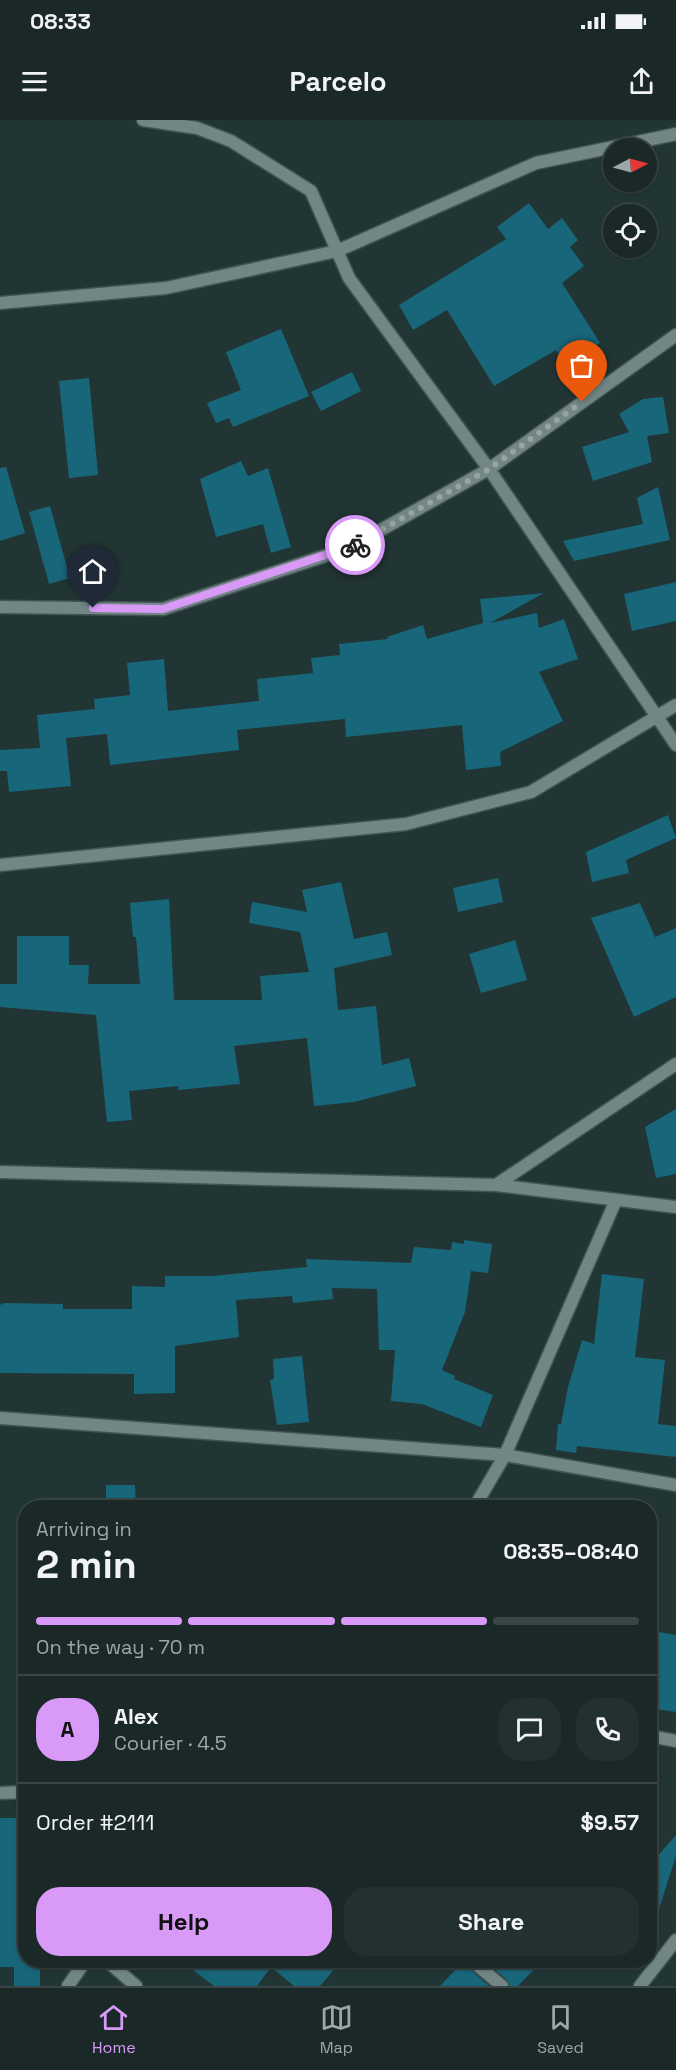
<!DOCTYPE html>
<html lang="en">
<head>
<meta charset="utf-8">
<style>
	:root { --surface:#1a2828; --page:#233030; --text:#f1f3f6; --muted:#9fa6a8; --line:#384445; --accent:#d99af7 }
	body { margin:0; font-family:"Space Grotesk",sans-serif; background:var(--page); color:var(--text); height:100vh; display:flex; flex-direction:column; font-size:22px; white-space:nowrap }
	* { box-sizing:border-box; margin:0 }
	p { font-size:20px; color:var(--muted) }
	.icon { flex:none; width:33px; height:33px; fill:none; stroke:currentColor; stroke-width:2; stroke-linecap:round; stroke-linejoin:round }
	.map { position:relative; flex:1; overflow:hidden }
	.panel { position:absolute; left:18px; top:1380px; width:639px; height:468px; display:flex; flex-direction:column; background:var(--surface); border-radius:24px; box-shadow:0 2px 4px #0004,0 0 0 2px var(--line) }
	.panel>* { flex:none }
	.needle { width:39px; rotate:84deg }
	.controls { position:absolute; left:603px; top:18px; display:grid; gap:12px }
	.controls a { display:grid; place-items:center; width:54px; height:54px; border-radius:50%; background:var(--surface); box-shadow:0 2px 4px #0004,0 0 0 2px var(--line); font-size:30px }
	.pin { position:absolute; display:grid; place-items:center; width:51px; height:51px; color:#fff; margin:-62px -26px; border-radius:50% 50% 50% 0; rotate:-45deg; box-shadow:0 0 6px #0007 }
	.pin .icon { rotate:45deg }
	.courier { position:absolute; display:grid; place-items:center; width:60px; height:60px; margin:-30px; border:4px solid #d99af7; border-radius:50%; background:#fff; color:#222; box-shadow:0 2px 8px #0007 }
	.overview em { font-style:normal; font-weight:700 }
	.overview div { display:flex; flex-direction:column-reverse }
	.overview { display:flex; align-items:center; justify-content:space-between; height:102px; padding:0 18px }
	h1 { font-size:39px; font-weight:700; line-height:45px }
	.bar { display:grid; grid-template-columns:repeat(4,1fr); gap:9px 6px; align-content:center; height:72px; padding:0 18px }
	.bar i { height:8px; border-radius:4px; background:var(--line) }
	.bar .on { background:var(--accent) }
	.bar p { grid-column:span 4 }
	.line { display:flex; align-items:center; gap:15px; padding:0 18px; border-top:2px solid var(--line) }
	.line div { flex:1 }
	.round { display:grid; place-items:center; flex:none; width:63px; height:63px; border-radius:24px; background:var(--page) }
	.cta { display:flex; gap:12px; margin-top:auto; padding:12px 18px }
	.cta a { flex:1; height:69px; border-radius:24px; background:var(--accent); color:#111; font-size:24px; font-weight:700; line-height:69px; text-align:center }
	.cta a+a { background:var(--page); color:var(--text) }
	.status { display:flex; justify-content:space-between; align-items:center; height:42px; padding:0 30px; background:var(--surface); direction:ltr }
	.status svg { height:16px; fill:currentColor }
	header { display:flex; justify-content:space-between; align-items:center; height:78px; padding:0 18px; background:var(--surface); font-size:27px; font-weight:700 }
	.tab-bar { display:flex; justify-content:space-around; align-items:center; height:84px; border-top:2px solid var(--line); background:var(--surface); font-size:16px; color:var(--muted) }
	.tab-bar a { display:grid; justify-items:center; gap:3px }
	.tab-bar .on { color:var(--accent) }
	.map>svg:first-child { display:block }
	.building { fill:#18667a }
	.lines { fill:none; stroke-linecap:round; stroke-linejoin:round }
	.minor-casing { stroke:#435353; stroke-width:15 }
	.tertiary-casing { stroke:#435353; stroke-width:15 }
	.minor { stroke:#718685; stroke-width:12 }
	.tertiary { stroke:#718685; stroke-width:12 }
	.done { stroke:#96a4a4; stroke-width:6; stroke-dasharray:0 10.8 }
	.route { stroke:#d99af7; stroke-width:8 }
</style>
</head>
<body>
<div class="status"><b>08:33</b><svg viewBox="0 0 49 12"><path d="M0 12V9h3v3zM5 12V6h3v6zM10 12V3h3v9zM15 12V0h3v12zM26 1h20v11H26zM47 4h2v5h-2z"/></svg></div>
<header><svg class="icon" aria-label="menu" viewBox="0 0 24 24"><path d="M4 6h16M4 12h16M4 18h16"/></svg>Parcelo<svg class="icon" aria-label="share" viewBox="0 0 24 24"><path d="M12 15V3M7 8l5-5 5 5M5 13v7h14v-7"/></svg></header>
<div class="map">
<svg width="676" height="1866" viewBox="0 0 676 1866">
	<rect width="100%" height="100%" fill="#223535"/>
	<g class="building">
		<path d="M529,83L548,109L562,98L578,120L570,127L584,146L562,163L600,223L565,245L556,230L494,266L447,190L413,210L399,185L506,119L497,107Z"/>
		<path d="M281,209L309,276L233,307L229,298L216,303L207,283L241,270L226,232Z"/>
		<path d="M352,252L361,271L321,291L311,272Z"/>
		<path d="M89,258L98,355L69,358L59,261Z"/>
		<path d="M663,277L669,313L647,316L652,342L593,361L582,327L629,312L619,294L643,279Z"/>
		<path d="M241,341L248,356L268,348L291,427L271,433L263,404L216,417L200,359Z"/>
		<path d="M6,347L25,413L0,421V348Z"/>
		<path d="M658,367L670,420L574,441L563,421L643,404L637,378Z"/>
		<path d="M50,386L70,458L49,464L29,392Z"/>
		<path d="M676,462V501L632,511L624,474Z"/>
		<path d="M544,473L490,503L537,493L539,508L564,499L578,539L539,552L563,601L500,632L501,646L466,650L462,605L346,617L345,599L237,610L239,630L110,645L107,614L66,618L71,666L9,672L7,651H0V630L40,628L37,595L95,589L94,579L130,575L127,543L164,539L168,591L259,581L257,559L313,553L311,538L340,535L339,524L388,519L387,517L423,505L427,519L483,503L480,479Z"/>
		<path d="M668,695L676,718L626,740L629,753L592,762L586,732Z"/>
		<path d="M498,758L503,782L458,792L453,768Z"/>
		<path d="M341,762L354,819L387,812L392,835L334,848L338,890L376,886L382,945L409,938L416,966L354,982L314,986L307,918L234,926L240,964L178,970V966L129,971L132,1000L107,1002L96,895L0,887V864H17V816H69V845H89L88,864H140L136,817H133L130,783L169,779L174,880H262L260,856L309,852L300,812L249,803L252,782L307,792L302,770Z"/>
		<path d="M640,783L655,817L676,808V877L634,897L591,798Z"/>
		<path d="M515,820L527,860L481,873L469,834Z"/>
		<path d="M676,989V1054L656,1058L645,1007Z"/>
		<path d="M464,1120L492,1124L488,1153L471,1151L465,1192L442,1250L455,1256L454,1259L493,1275L481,1307L422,1284L391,1281L395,1230H379L377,1169L332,1168L333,1179L293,1183L292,1176L236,1180L239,1217L175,1226V1273L134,1274V1254L0,1253V1185L4,1183L63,1184V1189H132V1166L165,1167V1156H212L307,1147L306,1139L411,1143L414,1127L451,1130L452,1122L464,1124Z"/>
		<path d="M602,1154L644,1159L635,1237L665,1240L658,1304L676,1306V1337L577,1326L576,1333L556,1330L558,1304H561L568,1267L582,1220L594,1224Z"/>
		<path d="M302,1236L309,1302L277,1305L270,1260L274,1259L273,1239Z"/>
		<path d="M106,1365H135L136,1388H106Z"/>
		<path d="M653,1511L676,1515V1592L650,1588V1533Z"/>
		<path d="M0,1698H26V1840H40V1866H14V1847H0Z"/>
		<path d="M676,1715V1736L654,1804L650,1803V1745Z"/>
		<path d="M180,1840H342L320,1866H294L271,1847L257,1866H214Z"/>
		<path d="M484,1840H543L518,1866H510L507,1860Z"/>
		<path d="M463,1842L466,1846L489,1866H440Z"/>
	</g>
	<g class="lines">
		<g class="minor-casing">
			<g id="minor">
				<path d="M143,0L197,8L231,21L311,71L349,158L489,349L676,625"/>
				<path d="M0,183L166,168L337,131L536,43L676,14"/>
				<path d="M0,487L163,489L349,428L489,349L676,215"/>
				<path d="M0,745L406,704L531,672L676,585"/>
				<path d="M0,1298L505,1335L676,1365"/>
				<path d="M474,1388L505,1335L616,1080"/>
				<path d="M650,1616L676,1621"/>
				<path d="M0,1673L26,1672"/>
				<path d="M106,1840L136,1866"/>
				<path d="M471,1840L502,1866"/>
				<path d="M68,1866L86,1840"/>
				<path d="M640,1866L676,1820"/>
			</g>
		</g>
		<g class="tertiary-casing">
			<g id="tertiary">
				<path d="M0,1052L496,1065L676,1087"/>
				<path d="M496,1065L676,944"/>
			</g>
		</g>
		<use href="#minor" class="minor"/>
		<use href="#tertiary" class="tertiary"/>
	</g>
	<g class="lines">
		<path class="done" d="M355,425L489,349L582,282"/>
		<path class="route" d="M93,488L163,489L355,425"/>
	</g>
</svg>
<div class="controls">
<a><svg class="needle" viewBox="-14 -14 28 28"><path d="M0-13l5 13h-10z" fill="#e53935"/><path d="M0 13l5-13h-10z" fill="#9fa6a8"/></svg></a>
<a><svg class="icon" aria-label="locate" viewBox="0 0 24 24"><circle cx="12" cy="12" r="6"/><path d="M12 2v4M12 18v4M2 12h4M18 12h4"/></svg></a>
</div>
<div class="pin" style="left:582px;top:282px;background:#ea580c"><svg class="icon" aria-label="bag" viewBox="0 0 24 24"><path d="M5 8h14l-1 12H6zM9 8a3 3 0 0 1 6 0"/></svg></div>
<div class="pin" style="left:93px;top:488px;background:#1f2937"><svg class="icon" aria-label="home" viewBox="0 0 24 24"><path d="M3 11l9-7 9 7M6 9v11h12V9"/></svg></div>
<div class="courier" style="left:355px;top:425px"><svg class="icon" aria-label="bike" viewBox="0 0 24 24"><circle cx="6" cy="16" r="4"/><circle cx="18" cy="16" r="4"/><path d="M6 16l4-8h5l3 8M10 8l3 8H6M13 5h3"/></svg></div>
<section class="panel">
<div class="overview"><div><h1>2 min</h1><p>Arriving in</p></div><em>08:35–08:40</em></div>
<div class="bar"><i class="on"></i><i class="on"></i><i class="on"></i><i></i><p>On the way · 70 m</p></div>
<div class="line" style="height:108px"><b class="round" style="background:var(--accent);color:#111">A</b><div><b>Alex</b><p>Courier · 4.5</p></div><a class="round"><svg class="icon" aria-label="chat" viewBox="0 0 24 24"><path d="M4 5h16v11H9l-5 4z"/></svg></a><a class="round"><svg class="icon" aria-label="phone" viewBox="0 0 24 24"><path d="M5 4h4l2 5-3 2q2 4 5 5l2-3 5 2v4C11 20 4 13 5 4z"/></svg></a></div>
<div class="line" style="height:78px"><div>Order #2111</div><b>$9.57</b></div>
<div class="cta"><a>Help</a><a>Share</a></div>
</section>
</div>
<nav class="tab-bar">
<a class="on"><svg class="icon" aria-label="home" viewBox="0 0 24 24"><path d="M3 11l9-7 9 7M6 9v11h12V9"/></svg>Home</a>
<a><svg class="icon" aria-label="map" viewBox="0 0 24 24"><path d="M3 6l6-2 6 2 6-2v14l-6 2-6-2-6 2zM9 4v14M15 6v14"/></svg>Map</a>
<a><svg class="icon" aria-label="saved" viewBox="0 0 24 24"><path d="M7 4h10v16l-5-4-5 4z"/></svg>Saved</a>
</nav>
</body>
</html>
